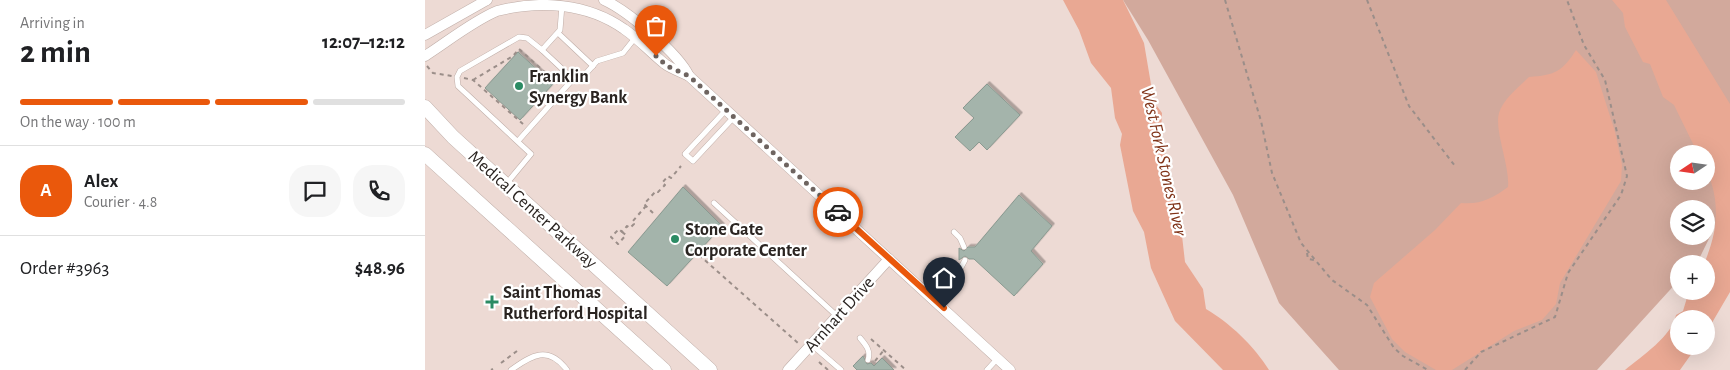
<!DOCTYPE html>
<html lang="en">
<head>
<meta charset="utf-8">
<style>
	:root { --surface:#fff; --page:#f6f6f6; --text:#202124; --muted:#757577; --line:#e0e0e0; --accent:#ea580c }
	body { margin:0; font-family:"Alegreya Sans",sans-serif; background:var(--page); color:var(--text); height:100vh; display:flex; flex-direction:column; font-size:19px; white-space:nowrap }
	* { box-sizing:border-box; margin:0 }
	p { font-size:16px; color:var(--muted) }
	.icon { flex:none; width:28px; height:28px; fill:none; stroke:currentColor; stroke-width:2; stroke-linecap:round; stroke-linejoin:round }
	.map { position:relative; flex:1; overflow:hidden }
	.panel { display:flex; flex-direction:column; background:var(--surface); width:425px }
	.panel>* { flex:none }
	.needle { width:32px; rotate:257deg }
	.tools { position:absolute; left:1245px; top:145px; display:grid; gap:10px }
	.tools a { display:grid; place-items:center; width:45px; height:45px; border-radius:50%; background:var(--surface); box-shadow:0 5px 20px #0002; font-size:25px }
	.pin { position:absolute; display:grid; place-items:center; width:42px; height:42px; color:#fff; margin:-51px -21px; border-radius:50% 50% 50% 0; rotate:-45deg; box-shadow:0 0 5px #0007 }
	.pin .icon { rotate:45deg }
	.courier { position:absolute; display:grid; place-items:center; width:50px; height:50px; margin:-25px; border:4px solid #ea580c; border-radius:50%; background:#fff; color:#222; box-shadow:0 1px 6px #0007 }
	.head em { font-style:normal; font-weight:700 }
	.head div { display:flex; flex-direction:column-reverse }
	.head { display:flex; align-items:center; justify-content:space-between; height:85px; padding:0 20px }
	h1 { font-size:32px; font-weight:700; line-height:38px }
	.bar { display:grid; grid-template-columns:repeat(4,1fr); gap:8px 5px; align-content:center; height:60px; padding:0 20px }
	.bar i { height:6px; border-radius:4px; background:var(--line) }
	.bar .on { background:var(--accent) }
	.bar p { grid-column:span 4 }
	.line { display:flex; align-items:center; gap:12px; padding:0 20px; border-top:1px solid var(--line) }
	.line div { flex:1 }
	.round { display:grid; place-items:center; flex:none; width:52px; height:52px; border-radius:20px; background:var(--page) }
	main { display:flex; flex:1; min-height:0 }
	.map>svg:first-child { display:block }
	.green { fill:#d2a99c; fill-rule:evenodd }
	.water { fill:#e9a893 }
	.building { fill:#a4b4ab; stroke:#8a9a91; filter:url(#shadow) }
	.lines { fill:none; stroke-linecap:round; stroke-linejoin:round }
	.lane-casing { stroke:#bfada7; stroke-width:6 }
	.street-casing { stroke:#bfada7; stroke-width:11 }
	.secondary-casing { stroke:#bfada7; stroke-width:15 }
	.path { stroke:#9b8e89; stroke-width:2; stroke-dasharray:4 4; stroke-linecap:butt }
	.lane { stroke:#fff; stroke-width:5 }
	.street { stroke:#fff; stroke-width:10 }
	.secondary { stroke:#fff; stroke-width:14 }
	.done { stroke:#6e6460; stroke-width:5; stroke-dasharray:0 9 }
	.route { stroke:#ea580c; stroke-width:6 }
	.poi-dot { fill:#2b8b64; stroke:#fff; stroke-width:2 }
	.labels { text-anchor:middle; stroke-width:4.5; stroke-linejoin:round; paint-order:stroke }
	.poi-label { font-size:18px; font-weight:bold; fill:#2a2421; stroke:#fff; text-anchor:start }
	.street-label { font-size:18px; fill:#2a2421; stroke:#fff }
	.water-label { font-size:19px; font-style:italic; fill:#803318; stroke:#fff }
</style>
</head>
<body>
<main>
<section class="panel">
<div class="head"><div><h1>2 min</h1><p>Arriving in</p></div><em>12:07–12:12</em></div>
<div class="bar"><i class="on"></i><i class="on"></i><i class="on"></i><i></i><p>On the way · 100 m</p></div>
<div class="line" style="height:90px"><b class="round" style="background:var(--accent);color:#fff">A</b><div><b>Alex</b><p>Courier · 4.8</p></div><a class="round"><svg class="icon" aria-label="chat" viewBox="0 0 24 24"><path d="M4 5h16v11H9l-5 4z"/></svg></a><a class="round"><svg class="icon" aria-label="phone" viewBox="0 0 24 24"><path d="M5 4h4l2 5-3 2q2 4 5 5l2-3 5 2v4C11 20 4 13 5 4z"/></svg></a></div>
<div class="line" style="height:65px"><div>Order #3963</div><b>$48.96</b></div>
</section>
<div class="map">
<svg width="1305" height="370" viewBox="0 0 1305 370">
	<defs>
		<filter id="shadow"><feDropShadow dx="2.5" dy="-2.5" stdDeviation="0" flood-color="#0004"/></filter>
	</defs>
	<rect width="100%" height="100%" fill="#eddad4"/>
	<path class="green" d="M698,0H1305V196L1275,257L1269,264H1254V280L1172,370H914L854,303L808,195L723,40ZM1254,154H1281V181H1254ZM1254,209H1281V236H1254Z"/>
	<g class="water">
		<path d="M638,0H698L701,6L719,43L729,102L737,113L736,132L741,151L736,170L755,218L760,262L778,289L781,309C805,323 829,346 844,370H798L750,321L726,268L719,232L708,211L695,145L697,134L690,118L686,88L666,63L654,30Z"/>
		<path d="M1187,0H1241L1305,104V292L1281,333V319H1254V346H1272L1255,370H1200C1217,356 1247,336 1251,315L1258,311L1264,291H1281V264H1279C1288,242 1293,224 1290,199C1288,182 1281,174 1281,154H1273L1249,105L1238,97L1225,64L1218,62L1200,27L1198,13Z"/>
		<path d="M1151,50L1171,72L1190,132L1197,165L1196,181L1135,283L1131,304L1117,320L1089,331L1027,370H1011L980,352L967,339L945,297L949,283L1010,230L1036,203C1055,205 1068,198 1083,187C1085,166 1069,130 1074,113C1078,99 1094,87 1104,77C1130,75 1137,72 1151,50Z"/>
	</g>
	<g class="building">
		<path d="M93,52L128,84L95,120L60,88Z"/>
		<path d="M562,84L595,115L562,150L554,142L545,151L530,137L549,118L538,108Z"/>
		<path d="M258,187L297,226L242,286L203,252Z"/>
		<path d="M594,195L627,226L606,251L618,264L589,296L549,259H544L540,256L534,260V248L539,251L543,247H550Z"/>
		<path d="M438,356L442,364L446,363L449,366L457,358L469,370H432L428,366Z"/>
	</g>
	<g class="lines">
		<g class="lane-casing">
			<g id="lane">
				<path d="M133,33L168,66"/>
				<path d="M148,79L157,78L172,61L198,53L210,38"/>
				<path d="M301,110L260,154L268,161L309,117"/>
				<path d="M93,141L148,79L117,50"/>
				<path d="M82,183L106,154L33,86L32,77L35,71L94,37L102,38L117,50L135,30L137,5"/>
				<path d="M289,203L412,316"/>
				<path d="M529,232L535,238L539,247"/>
				<path d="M532,275L540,260"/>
				<path d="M435,338C441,345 446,351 443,360"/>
				<path d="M386,344L416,370"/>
				<path d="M86,370C107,355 123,345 142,370"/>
				<path d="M562,370L573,358"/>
			</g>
		</g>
		<g class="street-casing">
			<g id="street">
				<path d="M179,0C203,11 253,53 264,76"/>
				<path d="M0,35L62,0"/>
				<path d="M0,56C22,42 48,21 72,11C115,0 162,3 199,29C214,39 226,53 240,64C247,69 256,72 264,76L585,370"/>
				<path d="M363,370L464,259"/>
			</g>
		</g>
		<g class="secondary-casing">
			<g id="secondary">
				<path d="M0,107L28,137L285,370"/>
				<path d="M0,154L239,370"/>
			</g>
		</g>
		<g class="path">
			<path d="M800,0L836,121L847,173L876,243L907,280L942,305L969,348L978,356L1003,370"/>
			<path d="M942,0L984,106L1030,166"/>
			<path d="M2,66L8,73L27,76"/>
			<path d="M39,78L48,80L98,124"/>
			<path d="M48,80L88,56L94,49L133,84"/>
			<path d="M228,213L219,204L231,191L233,192L240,185L237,183L243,176L246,178L256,166"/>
			<path d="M197,232L201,235L193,244L186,237L194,229L197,232L202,226L205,228L209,224L207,222L221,206"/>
			<path d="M882,253L883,259L889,260"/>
			<path d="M274,255L373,343"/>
			<path d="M446,339L481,370"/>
			<path d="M450,361L459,350"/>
			<path d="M394,362L403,370"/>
			<path d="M76,363L92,351"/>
			<path d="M66,370L68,369"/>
			<path d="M1040,370L1056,352L1130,317L1143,273L1196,195L1202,176L1180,80L1159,45L1142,0"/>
		</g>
		<use href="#lane" class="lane"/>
		<use href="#street" class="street"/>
		<use href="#secondary" class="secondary"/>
	</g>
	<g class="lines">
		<path class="done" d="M231,56L242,66L264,76L413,212"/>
		<path class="route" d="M413,212L519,308"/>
	</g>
	<g class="poi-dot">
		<circle cx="94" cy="86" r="5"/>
		<circle cx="250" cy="239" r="5"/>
		<path d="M64.5 294.5h5v5h5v5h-5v5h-5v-5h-5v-5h5z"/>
	</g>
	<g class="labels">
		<g class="poi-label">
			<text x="104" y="82">Franklin<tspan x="104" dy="21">Synergy Bank</tspan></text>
			<text x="260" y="235">Stone Gate<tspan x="260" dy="21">Corporate Center</tspan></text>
			<text x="78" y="298">Saint Thomas<tspan x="78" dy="21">Rutherford Hospital</tspan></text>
		</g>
		<g class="street-label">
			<text transform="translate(108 209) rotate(42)" y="6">Medical Center Parkway</text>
			<text transform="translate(414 314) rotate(-48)" y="6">Arnhart Drive</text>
		</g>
		<g class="water-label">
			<text transform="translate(740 161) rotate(77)" y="7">West Fork Stones River</text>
		</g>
	</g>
</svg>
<div class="tools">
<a><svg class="needle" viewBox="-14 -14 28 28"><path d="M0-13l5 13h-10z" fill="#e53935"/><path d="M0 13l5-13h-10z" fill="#757577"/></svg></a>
<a><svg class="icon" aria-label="layers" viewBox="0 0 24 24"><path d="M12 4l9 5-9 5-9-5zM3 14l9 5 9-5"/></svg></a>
<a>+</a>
<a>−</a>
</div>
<div class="pin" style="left:231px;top:56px;background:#ea580c"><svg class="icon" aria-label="bag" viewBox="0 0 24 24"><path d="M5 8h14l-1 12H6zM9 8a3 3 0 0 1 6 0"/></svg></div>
<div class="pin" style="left:519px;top:308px;background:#1f2937"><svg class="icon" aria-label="home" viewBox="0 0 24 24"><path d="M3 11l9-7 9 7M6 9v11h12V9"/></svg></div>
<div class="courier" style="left:413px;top:212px"><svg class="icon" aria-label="car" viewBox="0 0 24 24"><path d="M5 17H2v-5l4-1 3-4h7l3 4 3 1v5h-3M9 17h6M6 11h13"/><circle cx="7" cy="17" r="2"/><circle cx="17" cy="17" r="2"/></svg></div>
</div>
</main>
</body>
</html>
